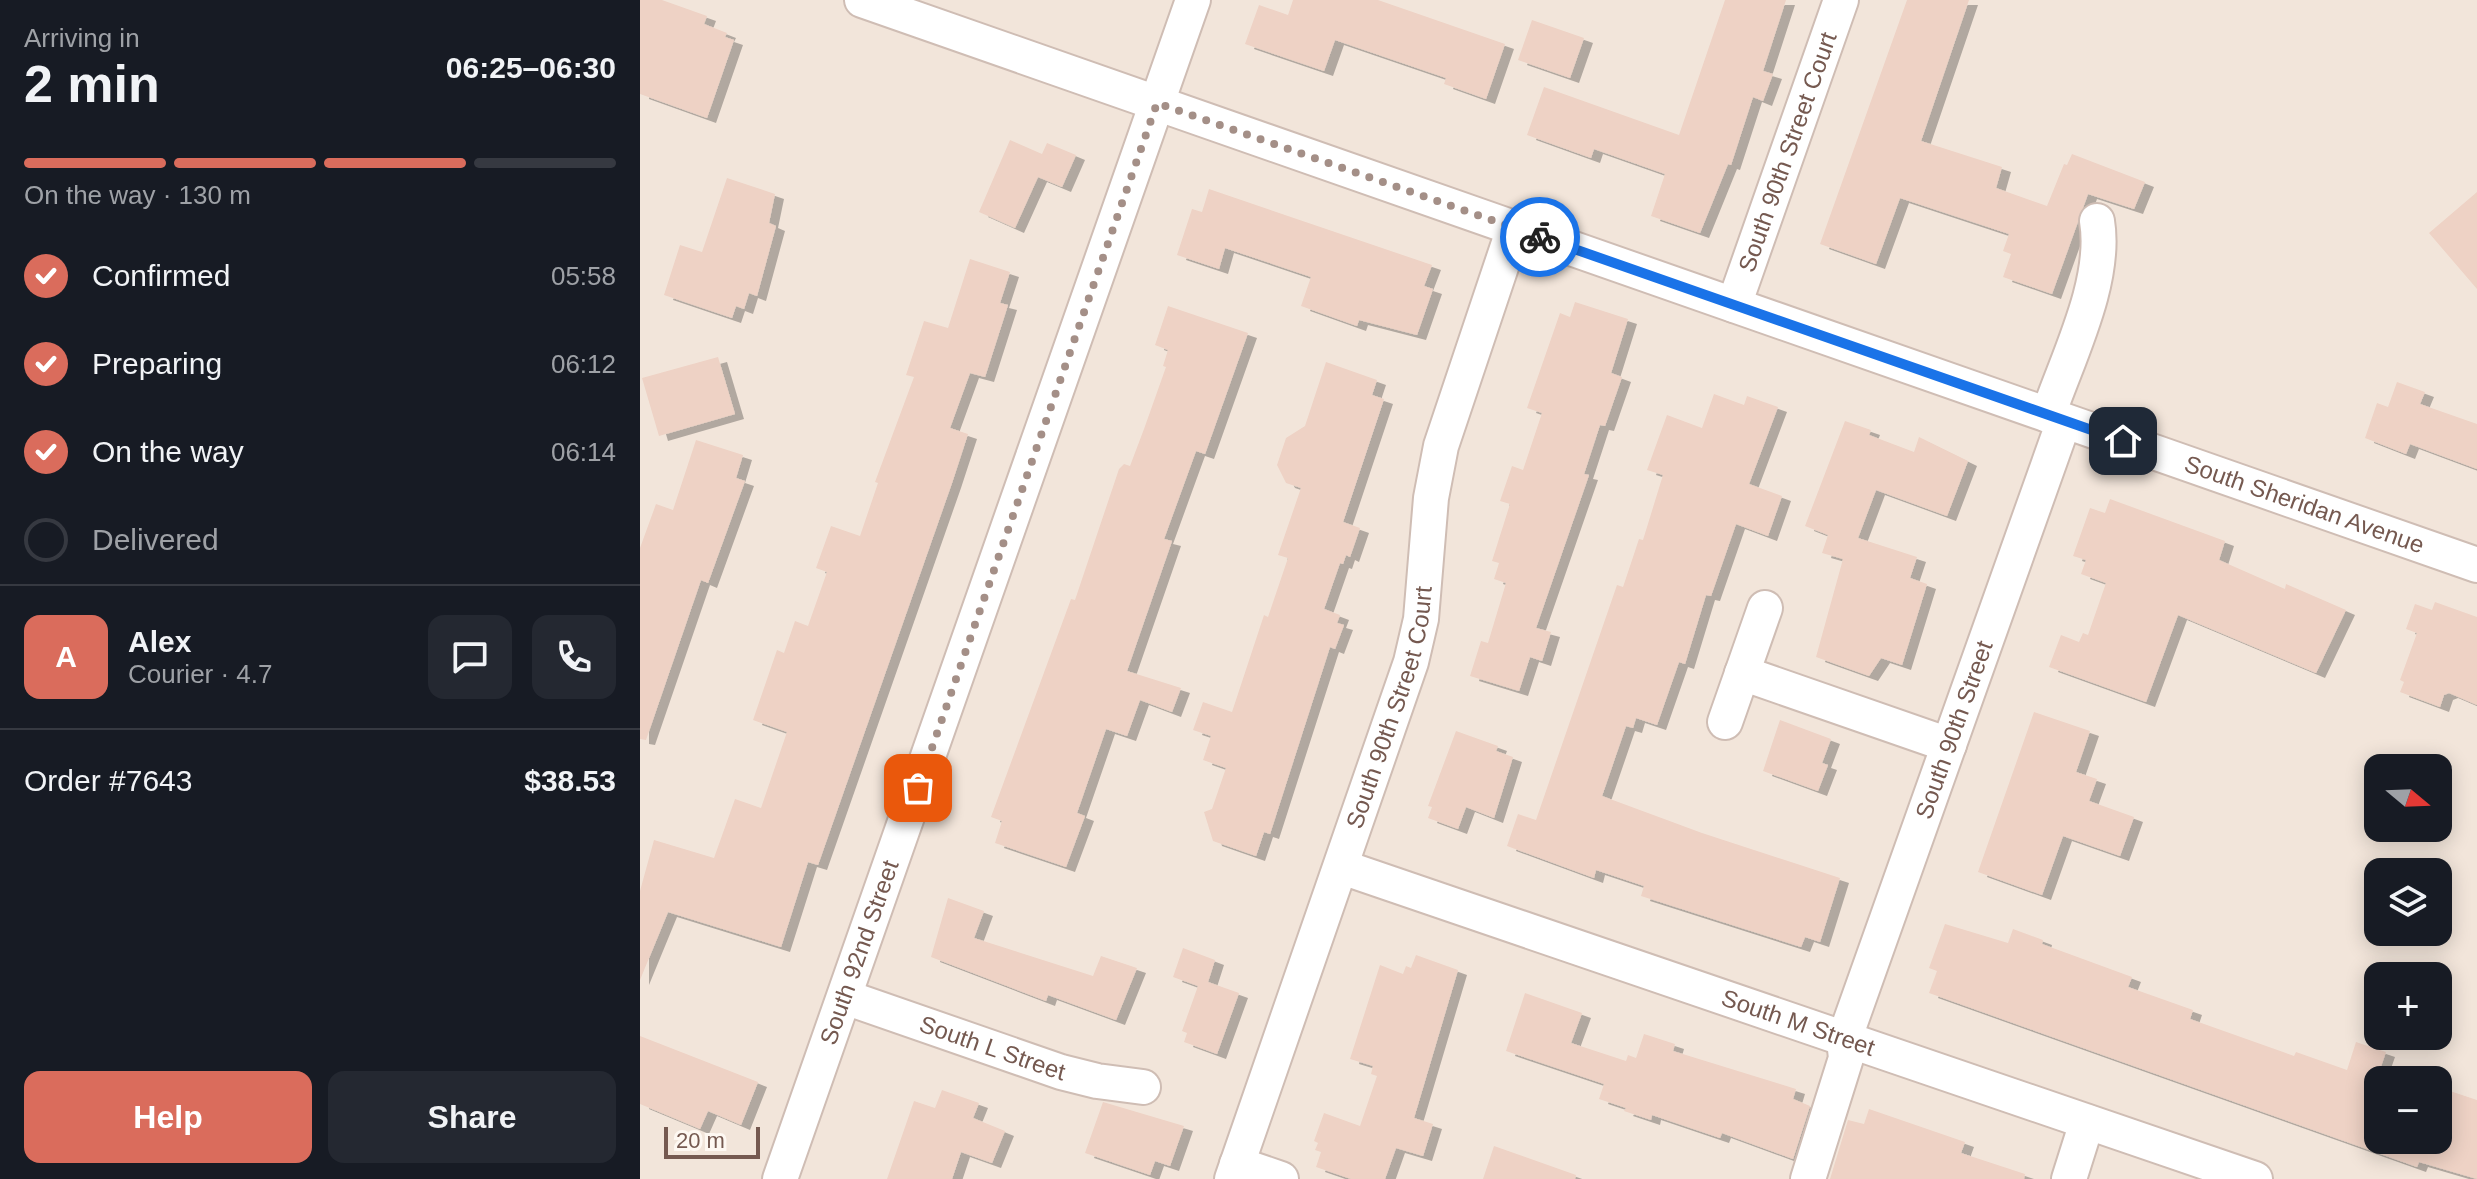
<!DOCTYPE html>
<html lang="en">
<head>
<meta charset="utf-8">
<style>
	:root { --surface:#171b24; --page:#242831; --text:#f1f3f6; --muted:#9ea1a6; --line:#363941; --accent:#da6c5c }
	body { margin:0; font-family:Helvetica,sans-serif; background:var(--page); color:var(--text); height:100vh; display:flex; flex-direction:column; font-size:30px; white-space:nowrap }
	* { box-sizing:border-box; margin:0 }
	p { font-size:26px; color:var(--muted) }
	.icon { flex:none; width:44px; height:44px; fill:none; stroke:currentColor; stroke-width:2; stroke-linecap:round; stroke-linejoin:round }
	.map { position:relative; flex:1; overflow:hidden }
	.side { display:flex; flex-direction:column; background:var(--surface); width:640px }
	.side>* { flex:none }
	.needle { width:52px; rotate:109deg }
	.fabs { position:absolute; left:1724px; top:754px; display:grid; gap:16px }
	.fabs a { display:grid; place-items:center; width:88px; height:88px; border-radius:16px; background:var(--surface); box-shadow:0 4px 20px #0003; font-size:40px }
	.scale { position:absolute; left:24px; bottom:20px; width:96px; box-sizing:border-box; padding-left:8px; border:4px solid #755950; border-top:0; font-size:22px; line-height:28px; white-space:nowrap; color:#755950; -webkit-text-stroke:6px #fef8f2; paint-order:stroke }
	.pin { position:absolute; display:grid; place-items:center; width:68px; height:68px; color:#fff; margin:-34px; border-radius:16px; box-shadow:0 4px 12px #0006 }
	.courier { position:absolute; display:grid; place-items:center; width:80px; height:80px; margin:-40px; border:6px solid #1a73e8; border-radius:50%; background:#fff; color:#222; box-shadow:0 2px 10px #0007 }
	.summary em { font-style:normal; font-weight:600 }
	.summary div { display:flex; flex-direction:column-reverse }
	.summary { display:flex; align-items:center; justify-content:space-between; height:136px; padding:0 24px }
	h1 { font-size:52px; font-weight:600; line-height:60px }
	.bar { display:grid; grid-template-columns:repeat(4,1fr); gap:12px 8px; align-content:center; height:96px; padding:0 24px }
	.bar i { height:10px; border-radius:6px; background:var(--line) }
	.bar .current { background:var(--accent) }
	.bar p { grid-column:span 4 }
	.line { display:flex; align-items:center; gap:20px; padding:0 24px; border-top:2px solid var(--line) }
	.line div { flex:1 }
	.round { display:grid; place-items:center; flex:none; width:84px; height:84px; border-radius:16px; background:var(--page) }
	ol { padding:0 24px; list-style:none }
	li { display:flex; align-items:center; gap:24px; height:88px }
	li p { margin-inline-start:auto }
	li .icon { padding:8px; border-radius:50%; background:var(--accent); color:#fff; stroke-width:4 }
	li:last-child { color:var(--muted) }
	li i { width:44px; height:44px; border:4px solid var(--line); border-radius:50% }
	.cta { display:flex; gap:16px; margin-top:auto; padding:16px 24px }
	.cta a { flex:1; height:92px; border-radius:16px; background:var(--accent); color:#fff; font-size:32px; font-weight:600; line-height:92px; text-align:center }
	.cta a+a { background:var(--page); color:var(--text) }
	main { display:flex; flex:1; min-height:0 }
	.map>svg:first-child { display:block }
	.residential { fill:#f2e5da; fill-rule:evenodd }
	.building { fill:#eed2c5; filter:url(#shadow) }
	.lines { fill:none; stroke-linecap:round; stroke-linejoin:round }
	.minor-casing { stroke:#cfbdb4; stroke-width:38 }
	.minor { stroke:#fff; stroke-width:34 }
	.done { stroke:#a48f87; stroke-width:8; stroke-dasharray:0 14.4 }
	.route { stroke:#1a73e8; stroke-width:10 }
	.labels { text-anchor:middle; stroke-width:6; stroke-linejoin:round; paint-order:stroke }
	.street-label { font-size:24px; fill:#755950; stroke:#fef8f2 }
</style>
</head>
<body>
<main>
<section class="side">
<div class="summary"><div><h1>2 min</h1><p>Arriving in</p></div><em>06:25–06:30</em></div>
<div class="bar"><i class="current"></i><i class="current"></i><i class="current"></i><i></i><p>On the way · 130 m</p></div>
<ol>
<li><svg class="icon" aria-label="check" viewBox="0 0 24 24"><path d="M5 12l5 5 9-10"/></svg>Confirmed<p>05:58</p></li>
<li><svg class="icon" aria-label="check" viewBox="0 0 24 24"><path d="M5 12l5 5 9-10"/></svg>Preparing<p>06:12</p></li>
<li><svg class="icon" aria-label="check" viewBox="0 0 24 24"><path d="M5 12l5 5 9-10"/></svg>On the way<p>06:14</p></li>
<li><i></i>Delivered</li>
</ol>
<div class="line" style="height:144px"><b class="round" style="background:var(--accent);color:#fff">A</b><div><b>Alex</b><p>Courier · 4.7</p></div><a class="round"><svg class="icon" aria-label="chat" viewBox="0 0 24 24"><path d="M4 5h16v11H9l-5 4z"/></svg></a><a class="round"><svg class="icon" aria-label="phone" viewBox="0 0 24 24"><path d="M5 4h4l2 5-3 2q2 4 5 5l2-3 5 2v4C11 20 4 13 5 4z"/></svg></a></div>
<div class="line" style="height:104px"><div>Order #7643</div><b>$38.53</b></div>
<div class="cta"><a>Help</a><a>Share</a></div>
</section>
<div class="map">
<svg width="1837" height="1179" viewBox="0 0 1837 1179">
	<defs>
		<filter id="shadow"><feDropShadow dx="9" dy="5" stdDeviation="0" flood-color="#0004"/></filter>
	</defs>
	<rect width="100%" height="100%" fill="#fbf4ec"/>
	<path class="residential" d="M0,0H1837V1179H0ZM1738,768H1798V828H1738ZM1738,872H1798V932H1738ZM1738,976H1798V1036H1738ZM1738,1080H1798V1140H1738Z"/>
	<g class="building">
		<path d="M0,0H22L67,16L64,24L87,33L85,37L94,40L67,118L0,94Z"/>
		<path d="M653,0H738L865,44L846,99L804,84L806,78L695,40L684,71L605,44L619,5L648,15Z"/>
		<path d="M1085,0H1146L1123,71L1133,74L1123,101L1113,97L1091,165L1088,164L1060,233L1011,216L1025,174L954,149L951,158L887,135L904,87L1039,135Z"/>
		<path d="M1267,0H1329L1281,141L1362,167L1356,188L1407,206L1424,164L1427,165L1432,154L1505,182L1494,209L1448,194L1412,294L1363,277L1371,254L1363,251L1369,234L1260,198L1236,264L1180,244Z"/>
		<path d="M892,20L944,38L930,78L878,60Z"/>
		<path d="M370,140L402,154L407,143L436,155L422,187L398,177L375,228L339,212Z"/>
		<path d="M87,178L135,194L129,223L136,226L117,296L109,293L104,309L96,306L92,318L24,295L40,245L62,252Z"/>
		<path d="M569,189L792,265L784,286L793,289L777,335L719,320L717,326L661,306L671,277L585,248L579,269L537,255L552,209L562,212Z"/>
		<path d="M1837,192V289L1789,233Z"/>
		<path d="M330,259L370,272L360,303L368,305L345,377L330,373L310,428L328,434L312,483L178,865L168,862L141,947L28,912L0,980V891L14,840L74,858L95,799L121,808L147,732L113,720L137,650L144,653L155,621L168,626L187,572L176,568L191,526L220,536L238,483L235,482L274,377L266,375L284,321L308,328Z"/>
		<path d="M935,302L988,319L971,373L982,377L965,426L960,425L944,474L949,475L896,628L911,632L902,661L890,657L879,691L830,676L841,641L848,643L866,583L854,579L859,563L852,561L870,504L860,501L872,466L883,470L902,413L887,408L920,313L930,317Z"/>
		<path d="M528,306L608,333L565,454L556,451L524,539L532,541L487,671L541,688L532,712L500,700L487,736L466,729L437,813L445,816L426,867L355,843L362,821L351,817L431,599L435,600L479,469L484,464L490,466L504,429L526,367L523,366L528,350L515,345Z"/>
		<path d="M78,357L95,414L19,436L2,378Z"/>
		<path d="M686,362L737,380L732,395L744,399L703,522L720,528L710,557L706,555L703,564L700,563L684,609L700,615L697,623L704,625L695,649L690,647L630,834L624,832L616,856L573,841L564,812L572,809L586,768L563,760L571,736L553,730L563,702L592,712L624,615L628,617L648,558L638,555L661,488L646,483L637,465L646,438L665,426Z"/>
		<path d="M1757,382L1785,392L1780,404L1837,424V469L1770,444L1766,454L1725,438L1737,403L1748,407Z"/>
		<path d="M1074,394L1104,405L1107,396L1138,407L1109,484L1142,496L1128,536L1096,524L1071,596L1066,595L1045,664L1039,662L1017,725L996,718L993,728L986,726L962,796L1062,833L1200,878L1180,942L1165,937L1161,947L1001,896L1004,886L956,870L954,878L867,846L878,814L896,820L977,585L983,587L999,539L1003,540L1023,475L1007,470L1027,415L1062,428Z"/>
		<path d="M1205,421L1231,430L1229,435L1274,452L1279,437L1328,461L1307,516L1236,490L1218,538L1277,557L1270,578L1287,584L1262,665L1241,658L1229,676L1176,657L1203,559L1182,553L1188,535L1165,526Z"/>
		<path d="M56,440L103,455L96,478L105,481L68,583L61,580L6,740L0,739V548L16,504L33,510Z"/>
		<path d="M1470,499L1585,541L1579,560L1645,589L1646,584L1706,610L1676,673L1538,615L1506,702L1409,667L1421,635L1439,642L1443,633L1448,635L1466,583L1441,574L1446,560L1433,556L1450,508L1465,513Z"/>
		<path d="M1795,602L1837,617V705L1809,693L1804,695L1800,707L1760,692L1764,682L1760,680L1777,633L1766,629L1775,604L1792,610Z"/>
		<path d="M1394,712L1450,731L1436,772L1457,779L1449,801L1494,817L1480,856L1423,836L1402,895L1338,872Z"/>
		<path d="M1140,720L1191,739L1182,763L1188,765L1178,791L1123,771Z"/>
		<path d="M816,731L858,746L856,751L873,757L854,818L826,807L818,829L788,818L792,807L788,806Z"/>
		<path d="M308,898L344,911L334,938L453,976L461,956L497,968L476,1020L408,995L406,1001L291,957Z"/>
		<path d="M1305,924L1368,943L1373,929L1403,940L1402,944L1492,977L1488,987L1553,1010L1550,1019L1654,1056L1656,1052L1707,1070L1716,1042L1746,1052L1738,1075V1140H1798V1087L1837,1100V1179L1779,1162L1777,1167L1289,993L1297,971L1289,968Z"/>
		<path d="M543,948L575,960L568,982L599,993L577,1054L544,1042L547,1033L542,1031L558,986L533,977Z"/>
		<path d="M776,955L818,970L774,1118L793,1124L783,1156L756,1148L745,1179H711L676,1167L681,1152L675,1150L678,1143L674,1141L684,1113L720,1126L737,1076L731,1074L733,1066L710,1059L740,965L763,974L766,966L771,968Z"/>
		<path d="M885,993L942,1013L931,1043L986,1061L988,1055L996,1058L1004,1034L1035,1044L1033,1051L1156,1089L1153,1099L1170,1106L1153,1159L1082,1133L1080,1138L1012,1115L1011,1120L984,1111L986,1108L959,1099L964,1084L866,1051Z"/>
		<path d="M0,1036L118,1082L101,1125L68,1111L60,1129L0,1104Z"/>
		<path d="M302,1090L339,1103L333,1118L365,1131L352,1163L321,1152L312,1179H247L274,1101L295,1108Z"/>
		<path d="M463,1102L544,1126L530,1166L515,1161L510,1175L445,1153Z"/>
		<path d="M1229,1109L1325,1142L1321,1153L1385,1174L1384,1179H1190L1208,1120L1224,1124Z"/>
		<path d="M854,1146L936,1175L935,1179H843Z"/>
	</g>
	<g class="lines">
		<g class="minor-casing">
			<g id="minor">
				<path id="s1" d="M222,0L1837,565"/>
				<path id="s2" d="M1094,305L1201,0"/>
				<path d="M1408,415C1428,357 1467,281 1457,221"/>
				<path d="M1102,673L1309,745"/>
				<path d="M1085,722L1125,608"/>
				<path id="s3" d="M702,867L1615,1179"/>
				<path id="s4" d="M205,997L421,1072L457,1081L503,1087"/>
				<path d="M597,1164L641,1179"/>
				<path id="s5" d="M140,1179L553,0"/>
				<path id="s6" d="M592,1179L771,662L781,619L791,498L801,446L874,228"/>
				<path id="s7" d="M1168,1179L1206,1058L1204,1040L1424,421"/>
				<path d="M1429,1179L1447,1122"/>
			</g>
		</g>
		<use href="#minor" class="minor"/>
	</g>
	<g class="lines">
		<path class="done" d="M278,788L517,103L900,237"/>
		<path class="route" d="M900,237L1483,441"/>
	</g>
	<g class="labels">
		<g class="street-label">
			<text dy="8" stroke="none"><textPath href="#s2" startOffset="162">South 90th Street Court</textPath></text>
			<text dy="8" stroke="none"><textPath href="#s1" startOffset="1528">South Sheridan Avenue</textPath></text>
			<text dy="8" stroke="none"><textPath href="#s6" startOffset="498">South 90th Street Court</textPath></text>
			<text dy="8" stroke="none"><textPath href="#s7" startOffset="474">South 90th Street</textPath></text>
			<text dy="8" stroke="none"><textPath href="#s5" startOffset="240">South 92nd Street</textPath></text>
			<text dy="8" stroke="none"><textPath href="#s3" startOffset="482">South M Street</textPath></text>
			<text dy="8" stroke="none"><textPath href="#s4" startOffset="156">South L Street</textPath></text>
		</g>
	</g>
</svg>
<div class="fabs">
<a><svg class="needle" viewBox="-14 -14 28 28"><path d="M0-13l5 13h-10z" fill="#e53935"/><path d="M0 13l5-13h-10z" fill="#9ea1a6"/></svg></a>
<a><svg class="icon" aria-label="layers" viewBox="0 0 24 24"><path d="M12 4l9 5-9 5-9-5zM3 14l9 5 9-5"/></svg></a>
<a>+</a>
<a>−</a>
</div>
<div class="scale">20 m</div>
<div class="pin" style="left:278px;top:788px;background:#ea580c"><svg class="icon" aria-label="bag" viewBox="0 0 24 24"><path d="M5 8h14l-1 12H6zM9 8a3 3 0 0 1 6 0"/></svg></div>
<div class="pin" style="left:1483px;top:441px;background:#1f2937"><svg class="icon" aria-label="home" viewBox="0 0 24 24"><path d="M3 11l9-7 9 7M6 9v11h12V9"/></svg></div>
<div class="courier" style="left:900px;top:237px"><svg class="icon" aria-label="bike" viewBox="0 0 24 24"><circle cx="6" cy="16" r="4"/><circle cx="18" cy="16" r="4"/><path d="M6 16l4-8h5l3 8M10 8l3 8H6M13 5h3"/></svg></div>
</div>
</main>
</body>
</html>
